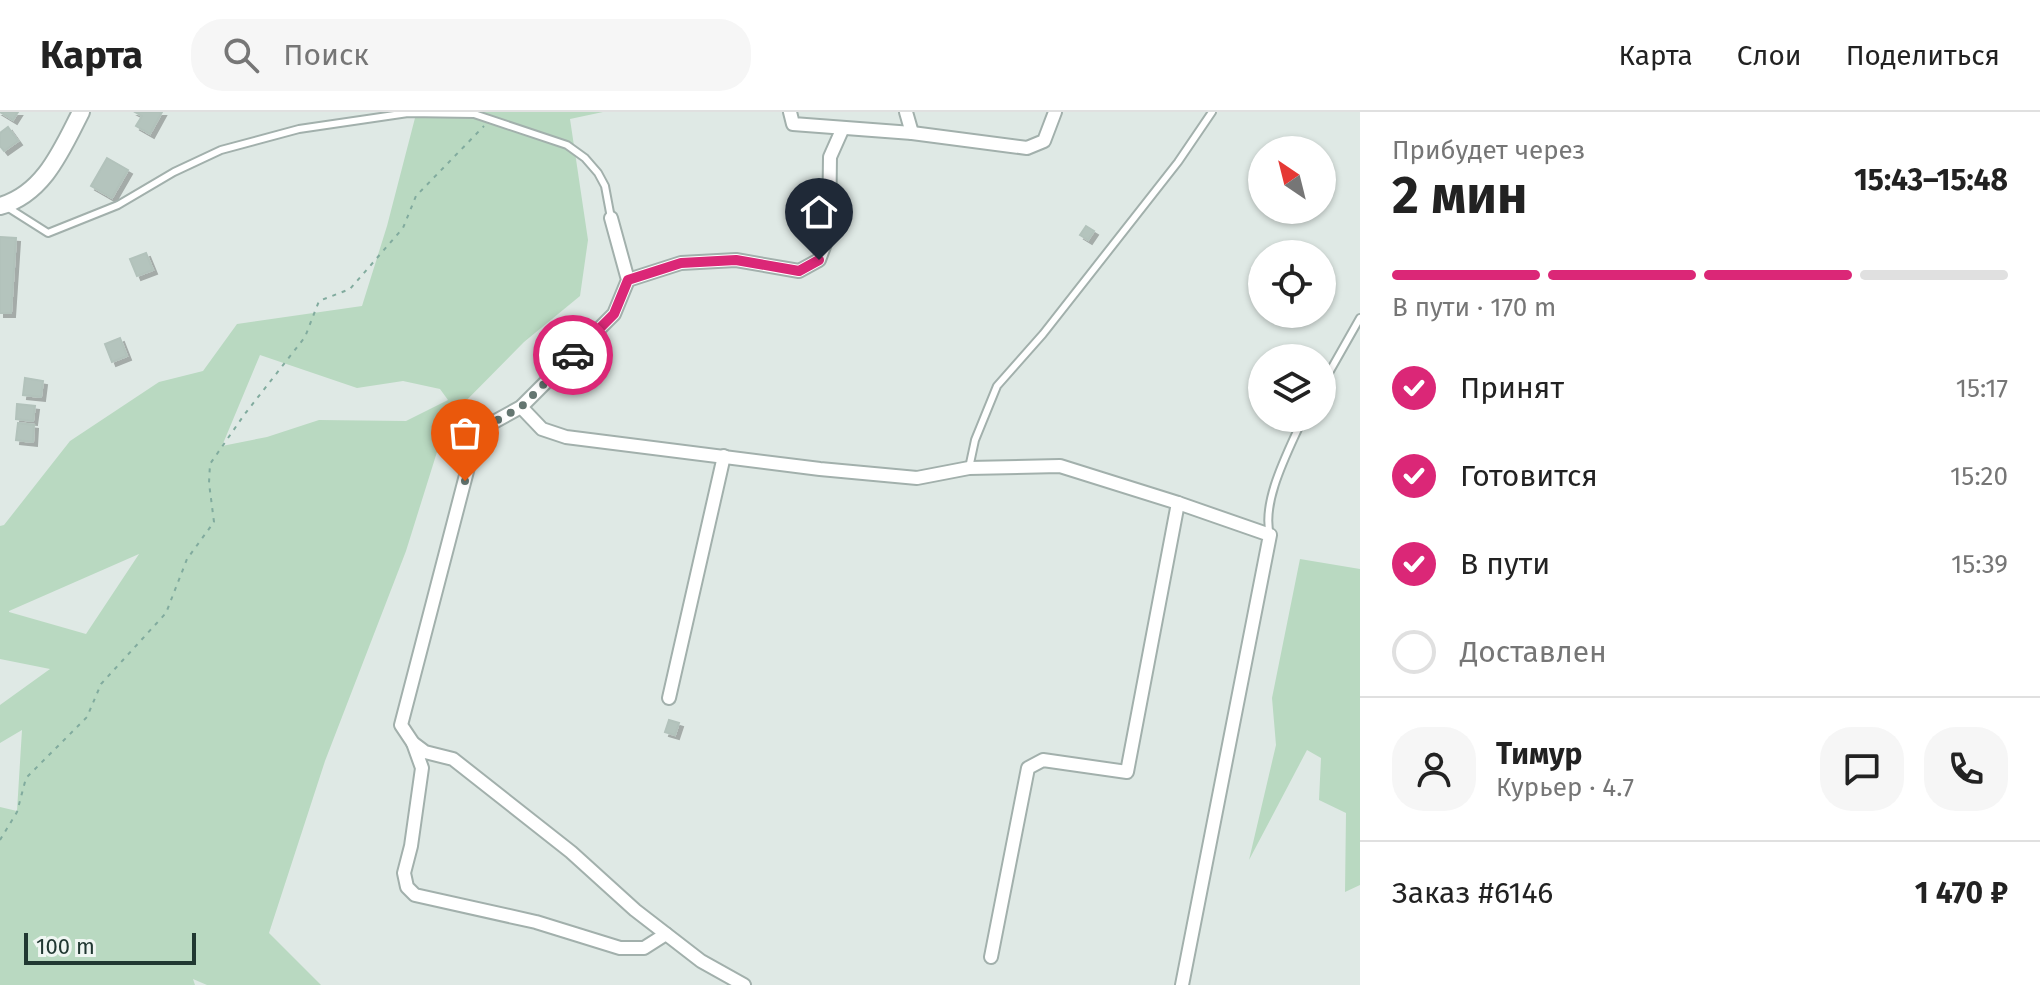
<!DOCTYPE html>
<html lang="ru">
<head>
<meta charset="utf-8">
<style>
	:root { --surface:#fff; --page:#f6f6f6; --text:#222; --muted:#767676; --line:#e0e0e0; --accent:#db2777 }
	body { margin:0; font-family:"Fira Sans",sans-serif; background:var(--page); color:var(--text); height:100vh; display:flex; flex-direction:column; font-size:30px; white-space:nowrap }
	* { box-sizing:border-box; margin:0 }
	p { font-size:26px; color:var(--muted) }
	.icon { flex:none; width:44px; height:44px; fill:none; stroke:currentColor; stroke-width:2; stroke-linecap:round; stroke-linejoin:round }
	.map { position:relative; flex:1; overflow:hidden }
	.drawer { display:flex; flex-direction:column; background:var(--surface); width:680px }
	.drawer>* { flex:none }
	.needle { width:52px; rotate:325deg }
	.buttons { position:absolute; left:1248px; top:24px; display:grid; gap:16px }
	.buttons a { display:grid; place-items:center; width:88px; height:88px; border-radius:50%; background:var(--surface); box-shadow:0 2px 6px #0004; font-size:40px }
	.scale { position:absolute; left:24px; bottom:20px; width:172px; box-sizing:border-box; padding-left:8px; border:4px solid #213832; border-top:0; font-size:22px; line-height:28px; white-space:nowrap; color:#213832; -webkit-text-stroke:6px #eff6f2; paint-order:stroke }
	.pin { position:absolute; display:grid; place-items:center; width:68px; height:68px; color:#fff; margin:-82px -34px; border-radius:50% 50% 50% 0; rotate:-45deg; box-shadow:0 0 8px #0007 }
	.pin .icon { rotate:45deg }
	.courier { position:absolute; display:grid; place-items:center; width:80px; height:80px; margin:-40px; border:6px solid #db2777; border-radius:50%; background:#fff; color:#222; box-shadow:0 2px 10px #0007 }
	.overview em { font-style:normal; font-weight:700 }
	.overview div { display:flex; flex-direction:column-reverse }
	.overview { display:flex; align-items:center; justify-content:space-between; height:136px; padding:0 32px }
	h1 { font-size:52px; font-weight:700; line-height:60px }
	.bar { display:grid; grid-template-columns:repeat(4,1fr); gap:12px 8px; align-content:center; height:96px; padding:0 32px }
	.bar i { height:10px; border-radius:6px; background:var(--line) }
	.bar .selected { background:var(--accent) }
	.bar p { grid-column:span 4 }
	.line { display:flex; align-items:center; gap:20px; padding:0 32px; border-top:2px solid var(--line) }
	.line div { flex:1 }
	.round { display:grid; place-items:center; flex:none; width:84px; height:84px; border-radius:32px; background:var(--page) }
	ol { padding:0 32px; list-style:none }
	li { display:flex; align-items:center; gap:24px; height:88px }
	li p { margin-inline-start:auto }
	li .icon { padding:8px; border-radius:50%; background:var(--accent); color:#fff; stroke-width:4 }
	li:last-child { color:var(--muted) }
	li i { width:44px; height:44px; border:4px solid var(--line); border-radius:50% }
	header { display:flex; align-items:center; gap:48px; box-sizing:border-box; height:112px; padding:0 40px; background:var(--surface); border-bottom:2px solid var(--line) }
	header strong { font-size:38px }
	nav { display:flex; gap:44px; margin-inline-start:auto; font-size:28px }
	.search { width:560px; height:72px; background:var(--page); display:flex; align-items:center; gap:20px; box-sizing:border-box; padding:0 28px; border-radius:32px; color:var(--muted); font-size:30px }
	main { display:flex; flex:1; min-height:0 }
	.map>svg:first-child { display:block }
	.green { fill:#b9d9c1; fill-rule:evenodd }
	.building { fill:#b4c4bd; stroke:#b2c2bb; stroke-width:2; filter:url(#shadow) }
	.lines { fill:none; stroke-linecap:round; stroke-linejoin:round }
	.service-casing { stroke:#a2b0ac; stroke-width:10 }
	.minor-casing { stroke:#a2b0ac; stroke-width:16 }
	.tertiary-casing { stroke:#a2b0ac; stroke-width:20 }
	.path { stroke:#81ab9e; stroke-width:2; stroke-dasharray:4 6; stroke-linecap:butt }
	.service { stroke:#fff; stroke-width:6 }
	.minor { stroke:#fff; stroke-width:12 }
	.tertiary { stroke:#fff; stroke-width:16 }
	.done { stroke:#647671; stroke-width:8; stroke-dasharray:0 14.4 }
	.route { stroke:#db2777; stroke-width:10 }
</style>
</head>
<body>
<header>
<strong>Карта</strong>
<div class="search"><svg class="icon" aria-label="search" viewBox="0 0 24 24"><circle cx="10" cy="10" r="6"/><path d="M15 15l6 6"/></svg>Поиск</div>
<nav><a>Карта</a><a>Слои</a><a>Поделиться</a></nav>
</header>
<main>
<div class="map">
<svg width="1360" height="873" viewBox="0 0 1360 873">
	<defs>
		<filter id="shadow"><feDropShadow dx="4" dy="4" stdDeviation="0" flood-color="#0004"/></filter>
	</defs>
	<rect width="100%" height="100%" fill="#dfe9e5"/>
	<g class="green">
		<path d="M421,0H603L570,7L588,128L580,184L524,230L447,308L406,439L325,649L269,821L321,873H207L193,867L195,873H0V695L17,699L22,618L0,631V593L50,557L0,547V414L4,413L70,329L159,270L203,259L237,212L362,194L387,114L415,6ZM260,243L357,276L403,269L440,277L448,288L406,309L319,308L267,325L222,334ZM139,442L86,522L9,500V499Z"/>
		<path d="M1300,447L1360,457V773L1345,780L1346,701L1319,688L1321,646L1307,638L1249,748L1276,633L1272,586Z"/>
	</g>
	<g class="building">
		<path d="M0,0H18L13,8Z"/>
		<path d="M135,0H162L150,22L136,14L142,4Z"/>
		<path d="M8,15L18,29L4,39L0,34V21Z"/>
		<path d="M107,46L128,58L112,86L91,74Z"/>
		<path d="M1086,114L1094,119L1088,128L1080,123Z"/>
		<path d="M0,125L16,126L11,201H0Z"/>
		<path d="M146,141L153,158L137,164L130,147Z"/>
		<path d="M120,226L127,244L112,250L105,232Z"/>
		<path d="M25,266L43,269L41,285L23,283Z"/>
		<path d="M17,292L35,294L33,309L16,307Z"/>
		<path d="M18,311L34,313L33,330L16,328Z"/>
		<path d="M669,608L679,611L675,623L665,620Z"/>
	</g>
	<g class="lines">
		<g class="service-casing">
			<g id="service">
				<path d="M7,95L48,121L118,93L174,60L221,38L299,17L408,1L474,2L567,33L585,46L598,61L605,74L611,106"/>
				<path d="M1322,273L1360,206"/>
				<path d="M969,356L975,328L997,274L1043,222L1178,50L1212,0"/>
				<path d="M1270,423C1261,389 1289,338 1303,306"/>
			</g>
		</g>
		<g class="minor-casing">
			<g id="minor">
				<path d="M790,0L793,12L912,21L1027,36L1044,29L1055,0"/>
				<path d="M906,0L912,21"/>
				<path d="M611,106L628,168L614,202L521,295L492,311L472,340L401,613L413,631L425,640L453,647L571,740L635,798L701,849L744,873"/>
				<path d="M628,168L681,151L736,148L799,159L819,148L829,121L830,45L842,18"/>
				<path d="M521,295L542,317L566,325L820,357L917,366L969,356L1060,354L1178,391L1270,423L1182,873"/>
				<path d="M669,586L724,344"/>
				<path d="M413,631L422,656L411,734L404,761L407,775L415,783L536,810L620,836H644L666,822"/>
				<path d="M991,845L1028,656L1043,648L1127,660L1178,391"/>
			</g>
		</g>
		<g class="tertiary-casing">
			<path id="tertiary" d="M0,94C44,82 62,37 81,0"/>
		</g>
		<path class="path" d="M0,728L17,700L26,666L87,605L101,572L166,501L187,447L214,410L209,371L210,352L244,303L305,225L319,189L350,177L403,116L416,84L484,14"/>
		<use href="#service" class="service"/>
		<use href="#minor" class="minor"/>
		<use href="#tertiary" class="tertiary"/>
	</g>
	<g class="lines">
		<path class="done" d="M465,369L472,340L492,311L521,295L573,243"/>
		<path class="route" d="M573,243L614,202L628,168L681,151L736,148L799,159L819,148"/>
	</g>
</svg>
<div class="buttons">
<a><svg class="needle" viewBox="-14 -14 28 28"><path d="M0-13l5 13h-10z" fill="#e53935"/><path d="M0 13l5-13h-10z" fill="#767676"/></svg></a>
<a><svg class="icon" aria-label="locate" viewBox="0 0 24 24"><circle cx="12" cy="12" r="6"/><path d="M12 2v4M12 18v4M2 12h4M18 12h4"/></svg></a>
<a><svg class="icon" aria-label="layers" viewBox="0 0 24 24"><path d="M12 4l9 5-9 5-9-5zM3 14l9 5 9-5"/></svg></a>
</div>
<div class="scale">100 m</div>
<div class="pin" style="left:465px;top:369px;background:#ea580c"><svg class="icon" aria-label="bag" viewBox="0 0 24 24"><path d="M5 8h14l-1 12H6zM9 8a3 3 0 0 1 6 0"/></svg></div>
<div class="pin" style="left:819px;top:148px;background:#1f2937"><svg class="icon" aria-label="home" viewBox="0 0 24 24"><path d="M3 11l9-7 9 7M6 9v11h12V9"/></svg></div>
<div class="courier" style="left:573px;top:243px"><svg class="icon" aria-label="car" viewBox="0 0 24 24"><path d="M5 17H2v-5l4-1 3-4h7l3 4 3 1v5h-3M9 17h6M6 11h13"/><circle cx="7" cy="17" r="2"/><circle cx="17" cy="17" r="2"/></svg></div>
</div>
<section class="drawer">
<div class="overview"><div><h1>2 мин</h1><p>Прибудет через</p></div><em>15:43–15:48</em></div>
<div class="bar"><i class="selected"></i><i class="selected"></i><i class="selected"></i><i></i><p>В пути · 170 m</p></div>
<ol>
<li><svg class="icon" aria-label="check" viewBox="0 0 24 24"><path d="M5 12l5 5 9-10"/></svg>Принят<p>15:17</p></li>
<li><svg class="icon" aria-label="check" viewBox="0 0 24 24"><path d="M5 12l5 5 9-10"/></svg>Готовится<p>15:20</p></li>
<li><svg class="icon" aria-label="check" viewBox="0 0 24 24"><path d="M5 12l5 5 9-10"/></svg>В пути<p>15:39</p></li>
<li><i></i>Доставлен</li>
</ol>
<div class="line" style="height:144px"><a class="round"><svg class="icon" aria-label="person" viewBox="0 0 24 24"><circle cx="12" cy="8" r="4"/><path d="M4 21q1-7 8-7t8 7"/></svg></a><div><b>Тимур</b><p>Курьер · 4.7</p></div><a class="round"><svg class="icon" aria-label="chat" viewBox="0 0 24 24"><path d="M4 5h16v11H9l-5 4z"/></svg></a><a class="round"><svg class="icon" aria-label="phone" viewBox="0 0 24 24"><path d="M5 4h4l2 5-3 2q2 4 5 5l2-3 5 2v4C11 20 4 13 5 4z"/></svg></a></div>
<div class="line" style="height:104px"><div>Заказ #6146</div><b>1 470 ₽</b></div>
</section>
</main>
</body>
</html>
